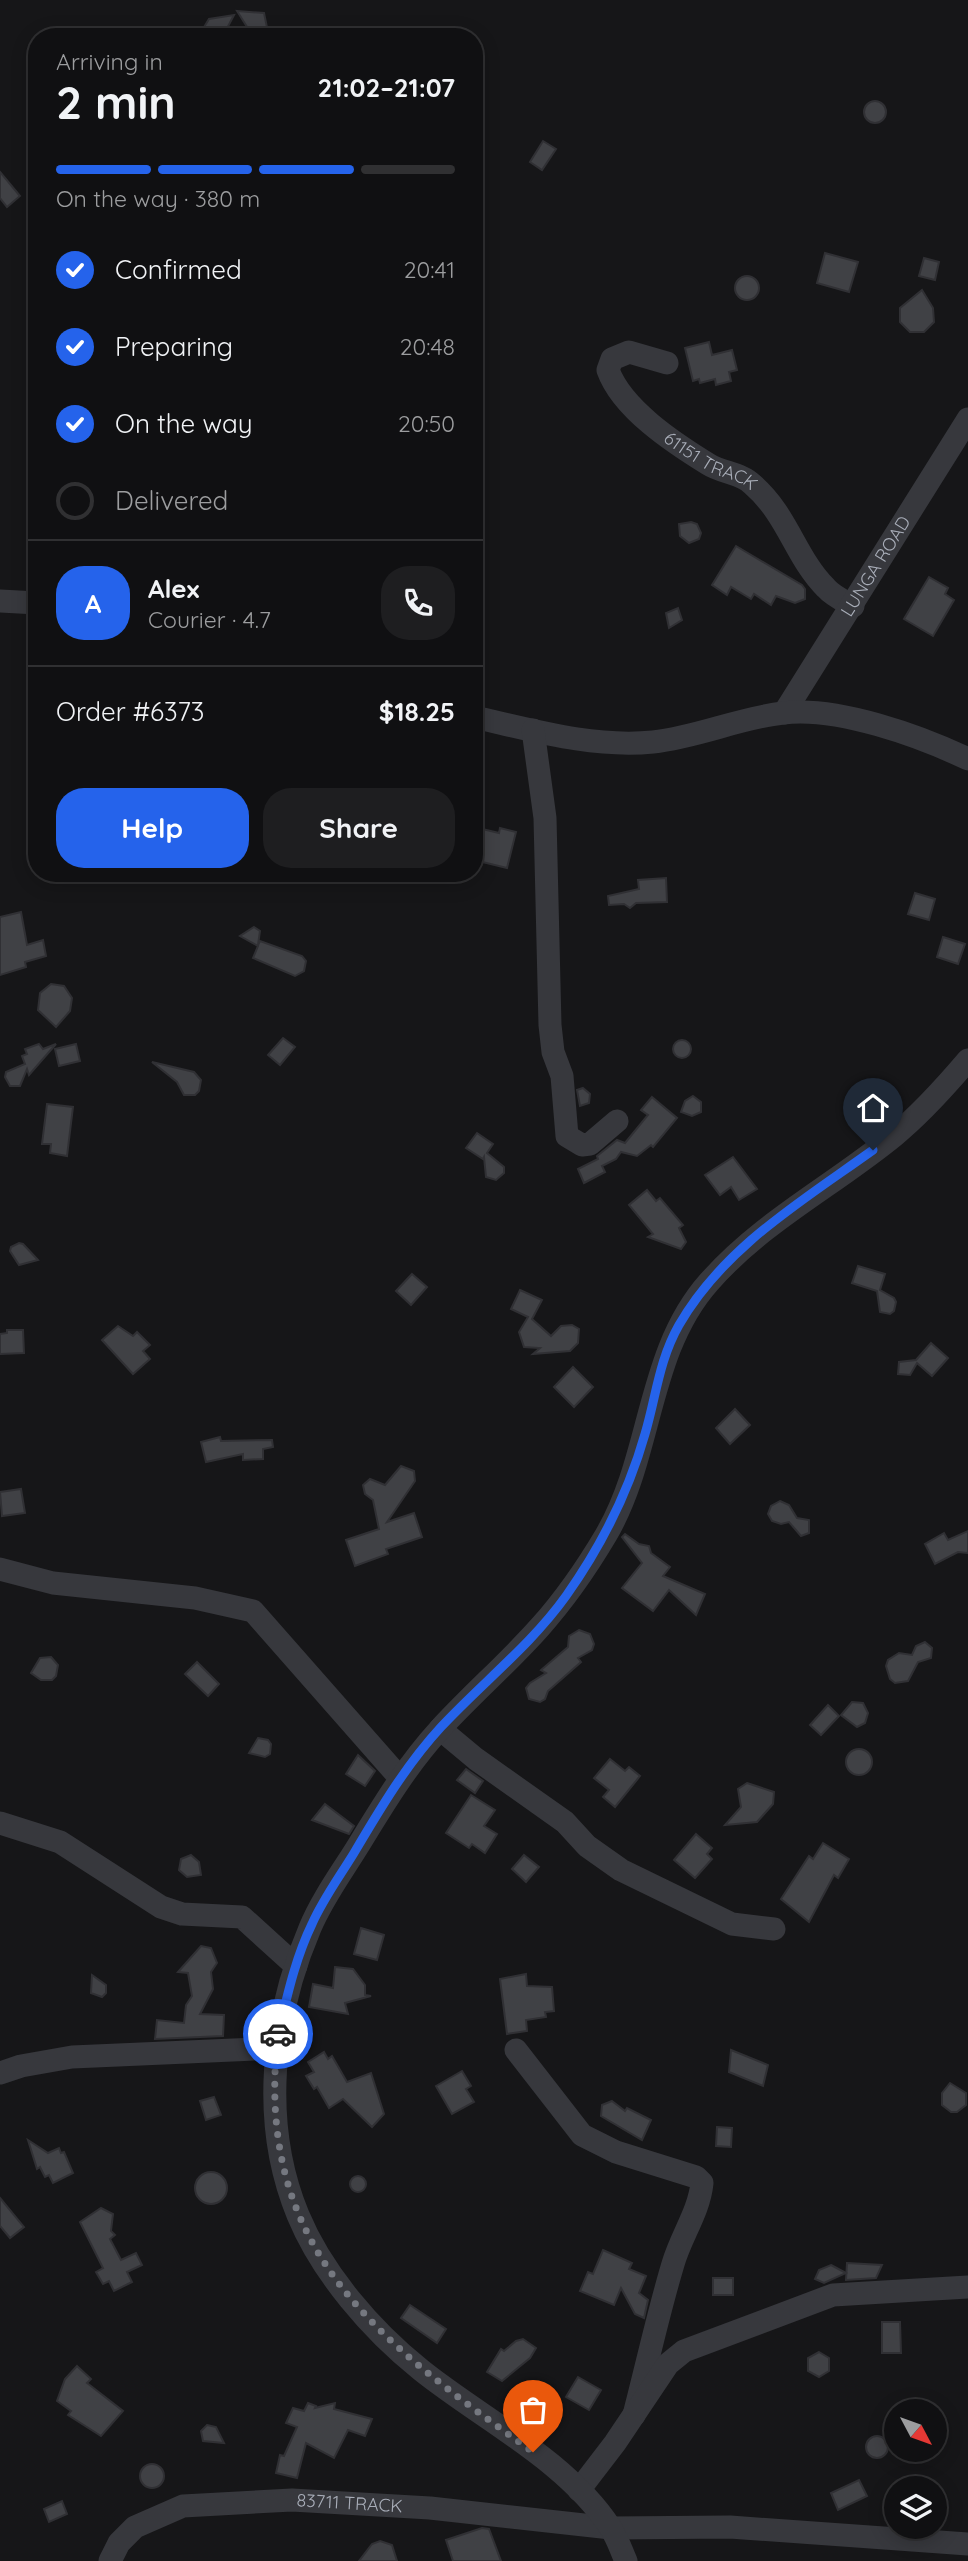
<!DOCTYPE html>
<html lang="en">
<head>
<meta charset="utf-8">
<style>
	:root { --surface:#101012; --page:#1e1e20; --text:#f1f3f6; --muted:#9c9d9f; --line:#303032; --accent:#2563eb }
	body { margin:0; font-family:Quicksand,sans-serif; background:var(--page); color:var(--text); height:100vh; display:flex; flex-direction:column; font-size:26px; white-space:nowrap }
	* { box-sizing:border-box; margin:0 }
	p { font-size:23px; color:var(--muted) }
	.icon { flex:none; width:38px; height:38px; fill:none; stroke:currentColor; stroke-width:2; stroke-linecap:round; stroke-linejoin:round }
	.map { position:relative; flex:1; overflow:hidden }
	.side { position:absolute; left:28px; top:28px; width:455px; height:854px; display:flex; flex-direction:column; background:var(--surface); border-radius:28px; box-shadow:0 4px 18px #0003,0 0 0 2px var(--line) }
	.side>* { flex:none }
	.needle { width:46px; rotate:131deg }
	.tools { position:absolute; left:884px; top:2399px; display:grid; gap:14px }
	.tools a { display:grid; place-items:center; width:63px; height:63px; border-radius:50%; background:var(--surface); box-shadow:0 4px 18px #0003,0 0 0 2px var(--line); font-size:35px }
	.pin { position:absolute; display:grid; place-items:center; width:60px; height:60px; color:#fff; margin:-72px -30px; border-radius:50% 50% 50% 0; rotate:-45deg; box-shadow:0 0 7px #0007 }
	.pin .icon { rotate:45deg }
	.courier { position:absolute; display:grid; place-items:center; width:70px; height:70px; margin:-35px; border:5px solid #2563eb; border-radius:50%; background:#fff; color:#222; box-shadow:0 2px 9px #0007 }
	.summary em { font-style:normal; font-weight:800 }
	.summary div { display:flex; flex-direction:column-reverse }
	.summary { display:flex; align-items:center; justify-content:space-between; height:119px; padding:0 28px }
	h1 { font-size:46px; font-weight:800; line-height:52px }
	.bar { display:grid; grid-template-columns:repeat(4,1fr); gap:10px 7px; align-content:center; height:84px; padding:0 28px }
	.bar i { height:9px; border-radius:5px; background:var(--line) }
	.bar .current { background:var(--accent) }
	.bar p { grid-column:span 4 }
	.line { display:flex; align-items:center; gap:18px; padding:0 28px; border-top:2px solid var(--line) }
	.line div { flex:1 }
	.round { display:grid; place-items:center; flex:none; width:74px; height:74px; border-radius:28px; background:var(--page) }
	ol { padding:0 28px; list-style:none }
	li { display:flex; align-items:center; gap:21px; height:77px }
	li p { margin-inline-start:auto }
	li .icon { padding:7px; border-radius:50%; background:var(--accent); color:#fff; stroke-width:4 }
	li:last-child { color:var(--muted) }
	li i { width:38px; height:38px; border:4px solid var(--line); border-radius:50% }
	.action { display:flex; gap:14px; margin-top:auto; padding:14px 28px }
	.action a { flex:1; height:80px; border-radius:28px; background:var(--accent); color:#fff; font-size:28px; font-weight:800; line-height:80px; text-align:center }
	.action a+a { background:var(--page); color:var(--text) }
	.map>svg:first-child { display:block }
	.building { fill:#404145; stroke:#303034; stroke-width:2 }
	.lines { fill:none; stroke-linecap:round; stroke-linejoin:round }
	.minor { stroke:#37383d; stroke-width:23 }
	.done { stroke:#757880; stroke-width:7; stroke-dasharray:0 12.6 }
	.route { stroke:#2563eb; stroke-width:9 }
	.labels { text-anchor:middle; stroke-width:5; stroke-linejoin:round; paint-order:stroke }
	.street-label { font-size:18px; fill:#a8adb8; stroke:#111113 }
</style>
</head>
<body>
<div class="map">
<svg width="968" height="2561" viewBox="0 0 968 2561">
	<rect width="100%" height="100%" fill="#161618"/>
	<g class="building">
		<path d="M237,11L264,13L268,32L249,30Z"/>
		<path d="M234,15L224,34L198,37L209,19Z"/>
		<circle cx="875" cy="112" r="11"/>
		<path d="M543,141L556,149L542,170L530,162Z"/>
		<path d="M0,172L20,196L7,207L0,198Z"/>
		<path d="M825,253L858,262L849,292L817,283Z"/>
		<path d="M924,258L939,262L935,280L919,276Z"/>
		<circle cx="747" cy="288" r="12"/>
		<path d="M922,290L933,308L934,322L924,332H910L900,322V308Z"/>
		<path d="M709,342L712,355L732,350L737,370L729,372L731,381L716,385L715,379L700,383L699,379L693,381L685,348Z"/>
		<path d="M691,522L697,524L701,533L699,539L689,543L680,536L679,524Z"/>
		<path d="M736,546L802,585L805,589V599L795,603L776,596L771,605L754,594L751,599L731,587L727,595L712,585Z"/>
		<path d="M929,577L948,588L945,594L954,600L933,636L904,619Z"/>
		<path d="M678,608L682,620L669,628L666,613Z"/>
		<path d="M474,827L499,833L500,828L516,832L507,868L474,860Z"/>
		<path d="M666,878L667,902L636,903L630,908L624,904L609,905L608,896L639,889L638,880Z"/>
		<path d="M915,893L935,899L929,920L908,914Z"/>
		<path d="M21,912L27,945L43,940L46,956L25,962L26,967L0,975V917Z"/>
		<path d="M254,927L260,931L258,945L260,941L302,956L306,961L304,971L295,976L253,958L258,946L240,936Z"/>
		<path d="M943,937L965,944L958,964L937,957Z"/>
		<path d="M51,984L64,986L72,998L70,1011L56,1027L38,1010L40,993Z"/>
		<path d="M283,1038L295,1047L280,1065L268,1055Z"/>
		<circle cx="682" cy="1049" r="9"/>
		<path d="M39,1044L43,1049L56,1044L29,1075L27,1069L20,1086H10L5,1077L6,1072L25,1064L22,1056L27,1054L25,1049Z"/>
		<path d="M76,1044L80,1061L59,1066L55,1049Z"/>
		<path d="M152,1062L194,1072L201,1080L199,1091L195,1095H184L177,1082Z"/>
		<path d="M583,1088L590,1094L589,1103L580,1106L577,1090Z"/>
		<path d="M693,1096L701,1102V1112L692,1116L681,1112L685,1101Z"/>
		<path d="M652,1097L677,1118L653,1147L651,1145L637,1156L621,1152L616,1159L602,1166L605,1172L584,1183L578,1169L598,1159L597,1156L617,1140L625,1143L648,1115L641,1110Z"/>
		<path d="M47,1104L73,1107L67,1156L50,1153L51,1144H42Z"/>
		<path d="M477,1133L493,1144L487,1153L504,1167V1173L496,1180L486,1177L484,1157L483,1159L466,1148Z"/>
		<path d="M733,1157L757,1189L739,1200L731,1187L720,1195L705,1175Z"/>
		<path d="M647,1190L656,1201L660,1198L683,1225L679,1228L686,1242L681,1249L648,1237L653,1234L629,1205Z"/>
		<path d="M19,1243L23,1244L38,1260L19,1265L10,1251L11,1247Z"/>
		<path d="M858,1266L885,1274L880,1290L894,1298L896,1302L894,1311L890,1314L880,1312L877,1291L852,1283Z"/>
		<path d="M412,1274L427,1287L411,1305L396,1291Z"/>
		<path d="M520,1290L542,1300L532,1319L551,1336L561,1326L572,1325L579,1329L578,1343L570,1351L533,1354L540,1348L524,1347L519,1332L528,1317L511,1309Z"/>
		<path d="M118,1326L133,1336L137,1332L150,1345L143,1351L150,1359L133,1374L102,1340Z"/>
		<path d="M7,1330H23L24,1353L0,1354V1334L7,1333Z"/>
		<path d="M931,1343L948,1358L932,1376L917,1363L910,1375L898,1374L899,1362L916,1360Z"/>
		<path d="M573,1367L593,1387L574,1407L554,1387Z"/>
		<path d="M735,1409L750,1425L730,1444L716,1428Z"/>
		<path d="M220,1437L221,1441L272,1440L273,1447L263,1449V1459L243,1460V1454L206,1462L201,1442Z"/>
		<path d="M401,1466L414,1471L415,1481L387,1522L414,1513L422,1537L386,1549L388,1554L355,1566L346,1540L379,1529L373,1500L365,1494L363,1485L370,1479L385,1485Z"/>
		<path d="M21,1489L25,1513L2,1516L0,1492Z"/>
		<path d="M780,1501L789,1505L797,1518L809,1520V1533L801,1536L789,1522L781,1524L772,1521L768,1514L771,1506Z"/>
		<path d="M968,1531V1553L958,1552L935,1564L925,1544L944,1533L948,1540Z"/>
		<path d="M625,1534L639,1544L649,1546L651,1553L670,1567L663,1576L705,1594L696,1615L669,1590L653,1611L622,1588L642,1563L622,1537Z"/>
		<path d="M579,1630L590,1634L594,1644L592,1650L578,1658L581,1662L548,1691L545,1699L540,1702L529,1699L526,1688L530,1683L546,1673L541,1670L568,1647L569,1636Z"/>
		<path d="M925,1642L932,1648L931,1658L918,1662L908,1681L895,1683L890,1679L886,1666L888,1660L899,1653L912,1655L916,1646Z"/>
		<path d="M51,1657L58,1665L56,1676L52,1680H41L31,1673L40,1658Z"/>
		<path d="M197,1662L219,1684L208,1696L185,1674Z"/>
		<path d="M852,1702L863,1703L868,1713L865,1723L857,1727L841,1715Z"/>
		<path d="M828,1705L839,1716L821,1735L810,1725Z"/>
		<path d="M258,1738L268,1740L271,1744L270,1754L265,1757L249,1753Z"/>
		<circle cx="859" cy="1762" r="13"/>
		<path d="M358,1755L375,1771L365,1786L346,1774Z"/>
		<path d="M610,1759L625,1771L629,1767L640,1776L615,1807L603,1797L609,1790L594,1778Z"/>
		<path d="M466,1769L483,1781L475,1793L457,1780Z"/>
		<path d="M747,1783L774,1792L773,1804L757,1822L725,1825L741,1807L738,1789Z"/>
		<path d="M471,1795L495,1810L484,1826L497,1834L485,1853L472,1844L469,1848L446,1833Z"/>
		<path d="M325,1804L354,1826L349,1834L312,1820Z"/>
		<path d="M696,1834L712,1848L707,1854L712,1859L695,1878L674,1860Z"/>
		<path d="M823,1843L849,1859L838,1878L834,1875L809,1922L781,1899L809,1856L813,1859Z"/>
		<path d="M191,1855L199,1862L201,1875L187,1877L179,1870L181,1859Z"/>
		<path d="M524,1855L539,1867L526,1882L512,1869Z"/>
		<path d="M361,1928L384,1935L377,1960L354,1954Z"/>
		<path d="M201,1946L211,1948L217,1963L211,1972L213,1989L200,2014L224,2015L223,2036L155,2039L157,2020L184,2023L186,2005L192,1996L188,1973L178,1972Z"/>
		<path d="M335,1967L353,1969L365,1985V1995L371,1996L345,2003L348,2014L309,2007L313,1984L333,1988Z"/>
		<path d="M526,1974L527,1986L552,1987L554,2011L545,2012L546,2017L526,2020L527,2031L507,2034L500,1979Z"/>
		<path d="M92,1975L106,1985V1993L102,1997L91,1993Z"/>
		<path d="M731,2050L768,2065L763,2086L729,2072Z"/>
		<path d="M324,2052L328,2059L332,2056L347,2082L371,2073L384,2114L372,2127L343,2099L329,2108L317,2087L314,2089L306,2076L314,2072L308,2062Z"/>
		<path d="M462,2071L471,2086L466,2089L474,2102L452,2114L436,2086Z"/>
		<path d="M950,2083L966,2093V2105L957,2112H951L942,2105V2093Z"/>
		<path d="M214,2097L221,2115L206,2120L200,2101Z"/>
		<path d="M612,2101L625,2111L627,2108L651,2120L642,2140L601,2116L602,2105Z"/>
		<path d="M717,2127L732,2128L731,2147L716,2146Z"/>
		<path d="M28,2140L48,2153L59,2148L61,2153L64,2152L73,2173L53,2183L49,2175L45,2177L40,2167L37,2169Z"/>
		<circle cx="211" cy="2188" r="16"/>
		<circle cx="358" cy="2184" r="8"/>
		<path d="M0,2198L24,2227L10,2238L0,2226Z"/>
		<path d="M101,2208L113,2214L111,2231L115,2235L110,2239L121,2260L136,2253L142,2265L127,2272L132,2282L114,2291L109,2281L103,2284L96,2272L103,2268L80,2222Z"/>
		<path d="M603,2250L632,2263L629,2269L646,2276L639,2293L648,2300L644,2318L635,2314L621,2288L614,2305L580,2291L588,2272L593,2274Z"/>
		<path d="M847,2263L882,2265L876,2278L846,2280Z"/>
		<path d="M831,2265L846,2273L824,2283L815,2279L819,2270Z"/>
		<rect x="713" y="2278" width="20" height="17"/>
		<path d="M410,2305L446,2329L437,2343L401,2318Z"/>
		<path d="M882,2322H900L901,2353H882Z"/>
		<path d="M523,2339L536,2348L530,2358L502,2381L487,2372L501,2349L504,2351L516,2341Z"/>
		<path d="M819,2352L829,2358V2371L819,2377L808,2371V2358Z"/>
		<path d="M77,2366L91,2379L87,2383L123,2411L101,2436L68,2415L71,2411L57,2401L65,2379Z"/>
		<path d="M578,2377L601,2390L589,2410L566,2397Z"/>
		<path d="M308,2403L316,2406L315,2408L335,2403L334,2409L372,2419L365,2436L348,2430L334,2458L306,2443L297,2478L276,2473L280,2455L284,2456L297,2427L286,2423L293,2408L304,2411Z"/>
		<path d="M207,2425L216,2427L224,2443L203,2441L201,2431Z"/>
		<circle cx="877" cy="2447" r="11"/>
		<circle cx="152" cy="2476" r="12"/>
		<path d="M859,2480L867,2496L838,2510L831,2493Z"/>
		<path d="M62,2501L67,2514L49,2522L44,2509Z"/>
		<path d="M482,2528L489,2529L501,2561H453L446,2540Z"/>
		<path d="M380,2541L392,2545L397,2561H359L372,2544Z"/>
	</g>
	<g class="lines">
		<g class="minor">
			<path id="s1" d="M667,363L629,352L612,359L608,370C622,409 674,443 708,464C722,473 741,473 752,484C788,515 795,557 826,588C833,596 844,601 853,606"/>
			<path d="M0,601L37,603"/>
			<path id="s2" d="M784,713L968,419"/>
			<path d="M474,717C532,730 593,748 653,742C698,737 739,718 783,713C837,706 920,736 968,759"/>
			<path d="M533,730L545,818L550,1025L553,1052L562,1076L567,1136L582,1145L590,1144L617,1121"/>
			<path d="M0,1569L53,1583L195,1598L253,1611L400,1778"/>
			<path d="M440,1729L476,1759L565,1822L587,1846L621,1870L732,1924L774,1929"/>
			<path d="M0,1823L60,1842L161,1907L182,1914L242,1917L296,1966"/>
			<path d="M516,2050L582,2135L616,2152L696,2177L702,2183C699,2212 681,2236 673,2264C658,2314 647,2365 634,2415"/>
			<path d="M0,2073L21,2066L72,2057L277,2048"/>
			<path d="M579,2490L615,2443L668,2364L684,2351L833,2295L968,2287"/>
			<path id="s3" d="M110,2561L119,2543L135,2527L183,2506L292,2500L430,2508L611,2528L730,2527L968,2544"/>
			<path d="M626,2561C621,2550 617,2537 610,2527C566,2460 482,2419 421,2370C371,2330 322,2273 298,2215C260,2123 272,2017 310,1928C322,1899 342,1872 358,1846C383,1805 407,1765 440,1729C472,1694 508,1663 540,1627C565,1599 587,1567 606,1535C653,1455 646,1353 709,1282C763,1221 833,1186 895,1135C922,1113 945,1087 968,1060"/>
		</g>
	</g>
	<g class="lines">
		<path class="done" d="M278,2034C253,2249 376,2339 533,2452"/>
		<path class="route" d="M278,2034C287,1997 295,1959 312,1924C323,1899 340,1876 354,1853C380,1809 406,1765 441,1727C482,1683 531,1645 566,1596C602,1545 628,1494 645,1434C656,1397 659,1360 679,1325C724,1247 802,1201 873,1150"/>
	</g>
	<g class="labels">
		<g class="street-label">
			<text dy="6" stroke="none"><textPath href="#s1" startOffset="210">61151 TRACK</textPath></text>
			<text dy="6" stroke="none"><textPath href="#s2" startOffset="173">LUNGA ROAD</textPath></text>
			<text dy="6" stroke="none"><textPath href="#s3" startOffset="262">83711 TRACK</textPath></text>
		</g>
	</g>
</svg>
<div class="tools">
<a><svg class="needle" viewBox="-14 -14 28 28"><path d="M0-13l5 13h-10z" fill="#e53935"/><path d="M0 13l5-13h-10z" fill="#9c9d9f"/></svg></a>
<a><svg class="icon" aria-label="layers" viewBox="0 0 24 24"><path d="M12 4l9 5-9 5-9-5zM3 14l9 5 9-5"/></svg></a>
</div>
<div class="pin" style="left:533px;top:2452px;background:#ea580c"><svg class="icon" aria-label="bag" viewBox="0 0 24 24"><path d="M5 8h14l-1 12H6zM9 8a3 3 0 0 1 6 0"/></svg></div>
<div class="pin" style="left:873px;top:1150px;background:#1f2937"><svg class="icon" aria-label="home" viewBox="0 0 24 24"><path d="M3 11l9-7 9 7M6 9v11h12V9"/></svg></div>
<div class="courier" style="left:278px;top:2034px"><svg class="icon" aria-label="car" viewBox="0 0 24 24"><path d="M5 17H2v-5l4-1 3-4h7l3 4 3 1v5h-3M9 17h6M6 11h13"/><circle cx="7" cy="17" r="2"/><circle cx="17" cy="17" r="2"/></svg></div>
<section class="side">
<div class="summary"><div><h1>2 min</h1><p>Arriving in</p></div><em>21:02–21:07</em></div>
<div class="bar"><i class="current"></i><i class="current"></i><i class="current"></i><i></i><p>On the way · 380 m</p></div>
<ol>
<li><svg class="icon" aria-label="check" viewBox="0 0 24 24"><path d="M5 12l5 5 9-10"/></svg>Confirmed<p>20:41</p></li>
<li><svg class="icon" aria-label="check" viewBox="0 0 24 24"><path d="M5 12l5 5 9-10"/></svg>Preparing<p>20:48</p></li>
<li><svg class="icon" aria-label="check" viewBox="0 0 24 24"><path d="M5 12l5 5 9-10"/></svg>On the way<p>20:50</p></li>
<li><i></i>Delivered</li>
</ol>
<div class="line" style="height:126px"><b class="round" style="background:var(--accent);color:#fff">A</b><div><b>Alex</b><p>Courier · 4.7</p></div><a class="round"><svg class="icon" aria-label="phone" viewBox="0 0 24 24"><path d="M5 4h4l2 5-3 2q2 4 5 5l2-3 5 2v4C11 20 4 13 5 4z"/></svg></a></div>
<div class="line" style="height:91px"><div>Order #6373</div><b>$18.25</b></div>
<div class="action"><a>Help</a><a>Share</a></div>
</section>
</div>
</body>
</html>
